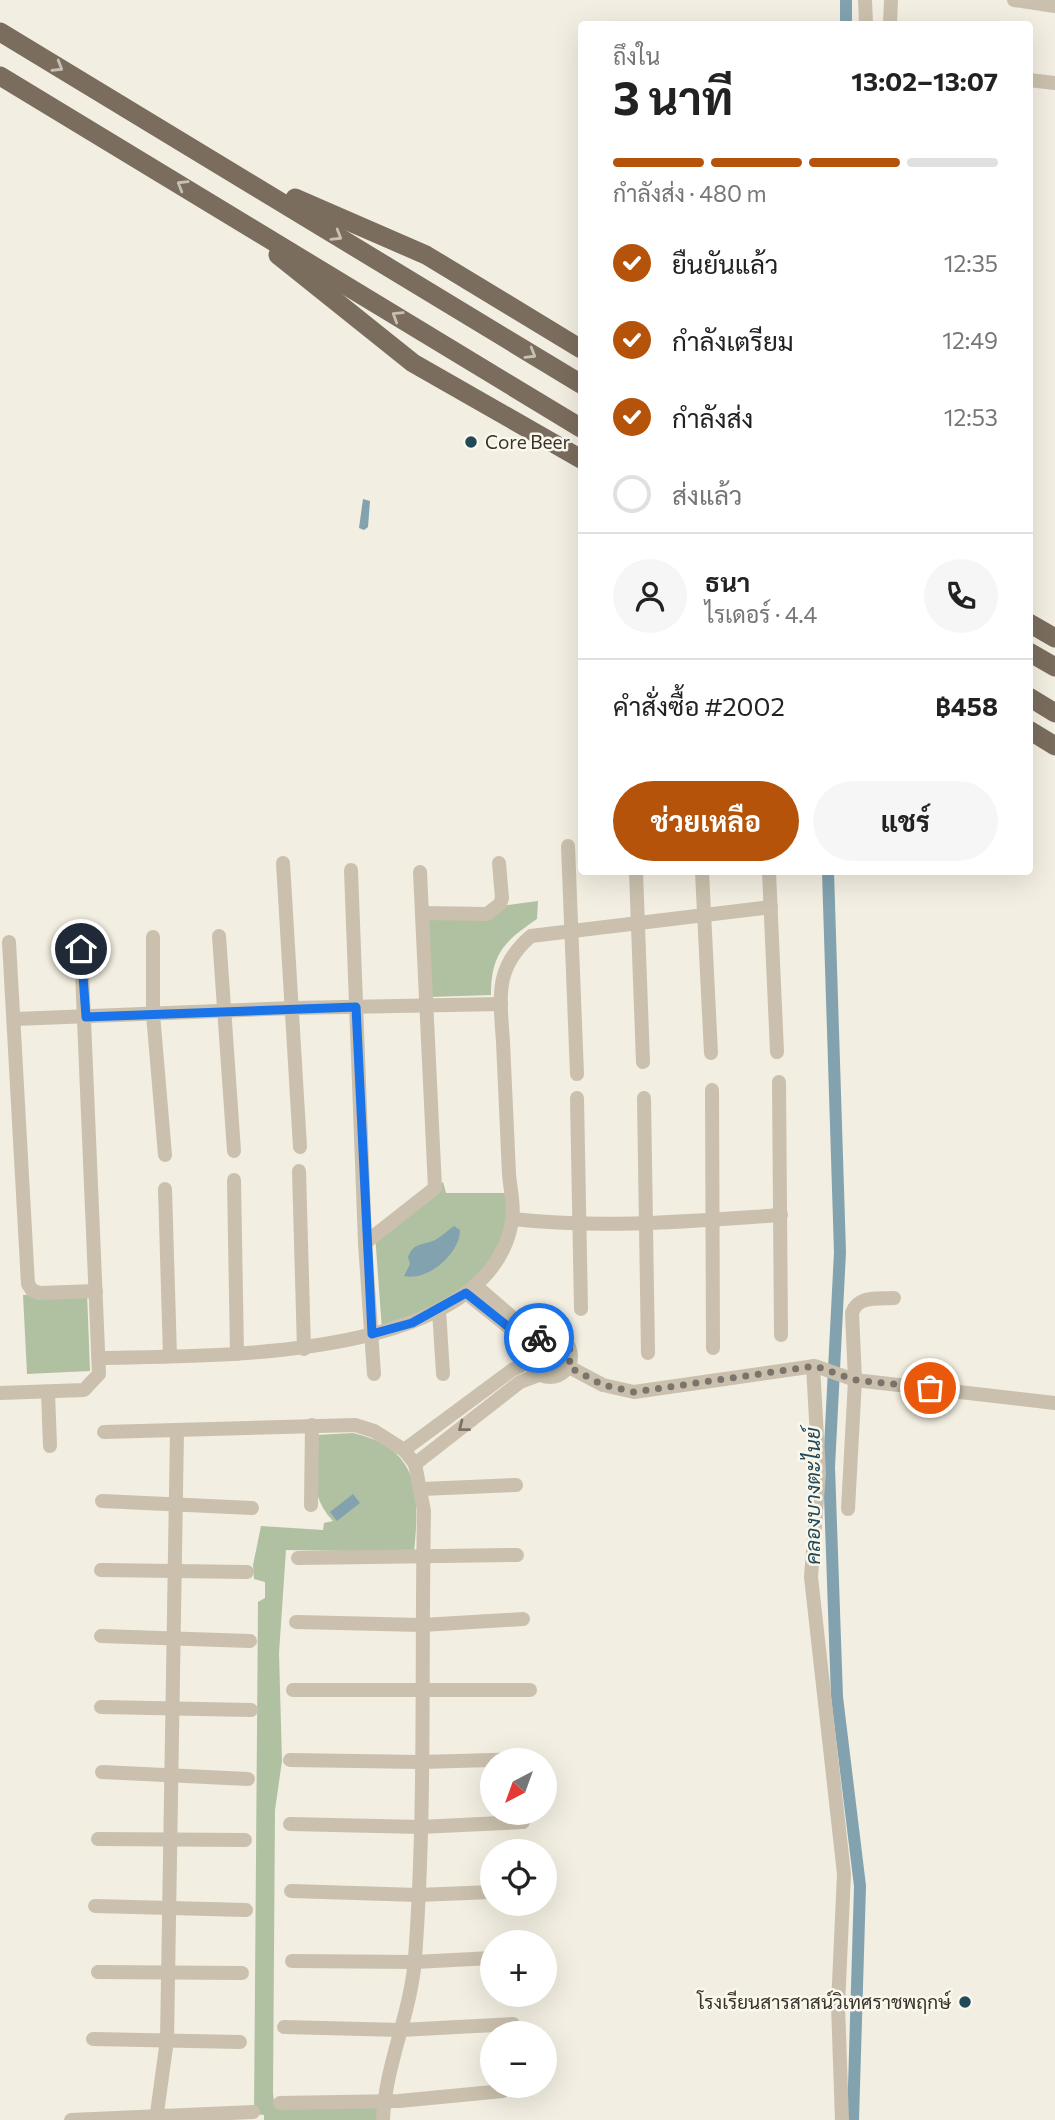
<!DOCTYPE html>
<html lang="th">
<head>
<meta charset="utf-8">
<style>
	:root { --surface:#fff; --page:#f6f6f6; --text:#222; --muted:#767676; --line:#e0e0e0; --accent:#b45309 }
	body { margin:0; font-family:Commissioner,Sarabun,sans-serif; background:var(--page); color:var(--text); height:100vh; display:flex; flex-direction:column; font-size:26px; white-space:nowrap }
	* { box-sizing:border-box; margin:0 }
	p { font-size:23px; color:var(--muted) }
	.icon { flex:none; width:38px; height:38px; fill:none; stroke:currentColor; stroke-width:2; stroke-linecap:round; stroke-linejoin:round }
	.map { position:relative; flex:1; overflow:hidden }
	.drawer { position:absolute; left:578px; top:21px; width:455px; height:854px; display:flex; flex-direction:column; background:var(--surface); border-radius:7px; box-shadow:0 7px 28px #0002 }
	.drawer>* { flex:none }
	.needle { width:46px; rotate:221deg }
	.tools { position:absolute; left:480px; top:1748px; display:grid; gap:14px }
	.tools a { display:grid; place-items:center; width:77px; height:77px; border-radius:50%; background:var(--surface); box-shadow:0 7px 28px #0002; font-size:35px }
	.pin { position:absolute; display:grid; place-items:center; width:60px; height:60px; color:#fff; margin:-30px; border:4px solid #fff; border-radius:50%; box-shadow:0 2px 7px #0007 }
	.courier { position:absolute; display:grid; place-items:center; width:70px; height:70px; margin:-35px; border:5px solid #1a73e8; border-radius:50%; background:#fff; color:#222; box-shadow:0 2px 9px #0007 }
	.head em { font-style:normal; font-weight:700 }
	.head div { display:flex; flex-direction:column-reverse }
	.head { display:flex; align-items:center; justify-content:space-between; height:119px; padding:0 35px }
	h1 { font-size:46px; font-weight:700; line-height:52px }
	.bar { display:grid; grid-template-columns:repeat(4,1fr); gap:10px 7px; align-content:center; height:84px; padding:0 35px }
	.bar i { height:9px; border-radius:5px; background:var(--line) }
	.bar .current { background:var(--accent) }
	.bar p { grid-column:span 4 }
	.line { display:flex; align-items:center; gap:18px; padding:0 35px; border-top:2px solid var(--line) }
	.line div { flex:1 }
	.round { display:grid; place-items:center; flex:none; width:74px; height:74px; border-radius:37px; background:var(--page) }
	ol { padding:0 35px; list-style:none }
	li { display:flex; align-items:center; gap:21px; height:77px }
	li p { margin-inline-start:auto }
	li .icon { padding:7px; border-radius:50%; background:var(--accent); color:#fff; stroke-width:4 }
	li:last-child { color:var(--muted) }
	li i { width:38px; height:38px; border:4px solid var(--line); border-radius:50% }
	.action { display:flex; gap:14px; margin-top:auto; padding:14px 35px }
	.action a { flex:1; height:80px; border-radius:42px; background:var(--accent); color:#fff; font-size:28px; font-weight:700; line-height:80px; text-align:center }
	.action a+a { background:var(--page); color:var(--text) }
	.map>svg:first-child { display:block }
	.green { fill:#b0c1a1 }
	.water { fill:#81a2ae }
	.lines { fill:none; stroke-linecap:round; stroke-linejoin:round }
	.canal { stroke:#81a2ae; stroke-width:12 }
	.minor { stroke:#cac0ad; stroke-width:14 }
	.primary { stroke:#7a6d5d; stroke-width:19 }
	.oneway { stroke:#c7c0b3 }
	.oneway2 { stroke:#7a7266 }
	.done { stroke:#7a746b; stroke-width:7; stroke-dasharray:0 12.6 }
	.route { stroke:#1a73e8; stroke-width:9 }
	.poi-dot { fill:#234958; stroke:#faf7ed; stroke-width:2.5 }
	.labels { text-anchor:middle; stroke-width:5; stroke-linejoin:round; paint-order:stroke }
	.poi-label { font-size:19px; fill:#39322b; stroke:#faf7ed; text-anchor:start }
	.water-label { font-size:21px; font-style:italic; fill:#234958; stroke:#faf7ed }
</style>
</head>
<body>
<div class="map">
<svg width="1055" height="2120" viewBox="0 0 1055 2120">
	<rect width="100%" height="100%" fill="#f2eee1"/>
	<g class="green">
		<path d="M538,901L537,919C505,941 491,953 491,995L429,997L427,916Z"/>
		<path d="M443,1182L446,1193H510C513,1232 493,1268 462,1293C443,1308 405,1319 382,1330L375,1234Z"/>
		<path d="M87,1292L90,1371L27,1374L23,1295Z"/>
		<circle cx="550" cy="1356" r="21"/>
		<path d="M353,1433C420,1448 420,1494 414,1552L286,1550L279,1653L282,1761L275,1810L273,2093L274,2102L379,2105V2120H264V2115L254,2114L258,1602L265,1598V1582L254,1579L253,1565L261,1526L323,1530L324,1523L333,1521C309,1496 314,1467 316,1435Z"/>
	</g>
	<g class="water">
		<path d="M363,499L370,501L368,527L364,530L359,528Z"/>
		<path d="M454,1226L460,1230C460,1254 427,1282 404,1276L410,1264L408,1257C414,1242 422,1246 435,1240C441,1237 448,1230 454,1226Z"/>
		<path d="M353,1494L360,1503L337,1521L330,1512Z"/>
	</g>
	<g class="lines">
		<g class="canal">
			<path d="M846,0V24"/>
			<path d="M828,872L840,1252L829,1467L837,1697L860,1886L853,2120"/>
		</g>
		<g class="minor">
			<path d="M865,0L866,24"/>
			<path d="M1014,0L1055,6"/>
			<path d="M890,24L891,0"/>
			<path d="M1029,80L1055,83"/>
			<path d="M568,846L577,1074"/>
			<path d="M283,863L300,1147"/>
			<path d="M351,870L365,1243L374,1374"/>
			<path d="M636,872L643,1062"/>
			<path d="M702,872L711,1053"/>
			<path d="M769,872L777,1052"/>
			<path d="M422,913L487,914L500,904L502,898L499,863"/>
			<path d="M219,936L234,1151"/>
			<path d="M153,937V1014L165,1155"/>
			<path d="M9,942L28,1284L32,1290L39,1293L96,1291"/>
			<path d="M15,1019L293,1008L501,1004"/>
			<path d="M779,1082L781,1335"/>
			<path d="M712,1090L713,1348"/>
			<path d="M577,1098L581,1309"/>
			<path d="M644,1098L648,1353"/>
			<path d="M299,1171L304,1349"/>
			<path d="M234,1180L237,1354"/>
			<path d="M165,1189L170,1356"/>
			<path d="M513,1219C603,1229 691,1221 781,1215"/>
			<path d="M365,1243L435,1188L420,872"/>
			<path d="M475,1285L527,1330"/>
			<path d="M466,1293L531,1345"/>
			<path d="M439,1310L443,1374"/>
			<circle cx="550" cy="1356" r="21"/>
			<path d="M99,1358C206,1355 488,1364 512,1221C515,1207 510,1189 509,1174C507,1130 505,1086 503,1042C500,996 494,968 531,936L771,907"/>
			<path d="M813,1366L819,1473L811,1577L844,1874L838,2005L842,2120"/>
			<path d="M569,1367L603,1385L634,1392L815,1366L855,1380L1055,1403"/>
			<path d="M48,1392L50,1446"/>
			<path d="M0,1393L84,1390L99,1374L81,949"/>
			<path d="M104,1432L355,1425L374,1431L404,1450L415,1464L424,1511C421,1660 426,1810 415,1958C411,2014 385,2065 383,2120"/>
			<path d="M404,1450L512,1370L528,1362"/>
			<path d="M415,1464L520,1382L539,1375"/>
			<path d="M422,1489L516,1485"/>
			<path d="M102,1501L252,1508"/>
			<path d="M311,1505L312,1425"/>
			<path d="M848,1509L855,1380L852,1313C858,1295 878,1299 894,1298"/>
			<path d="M298,1558L517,1555"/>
			<path d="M101,1570L247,1572"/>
			<path d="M296,1622L422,1625L523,1619"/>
			<path d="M101,1636L250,1641"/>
			<path d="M293,1690H530"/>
			<path d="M101,1707L251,1710"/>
			<path d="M290,1760L421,1762L530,1759"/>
			<path d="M102,1772L248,1779"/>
			<path d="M290,1824L420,1827L523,1822"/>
			<path d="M98,1839L245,1840"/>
			<path d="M291,1891L418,1895L492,1892"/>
			<path d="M95,1906L246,1910"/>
			<path d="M292,1961L415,1962L492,1958"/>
			<path d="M98,1972L242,1973"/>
			<path d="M284,2027L401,2030L513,2024"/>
			<path d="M93,2039L240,2042"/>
			<path d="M280,2103L399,2101L503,2091"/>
			<path d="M71,2120L253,2112"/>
			<path d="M156,2120L167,2040L177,1431"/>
		</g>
		<g class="primary">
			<path d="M0,32L581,384"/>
			<path d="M0,76L581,428"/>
			<path d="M295,198L426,255L581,349"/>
			<path d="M278,255L413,363L581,459"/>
			<path d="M1029,623L1055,638"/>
			<path d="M1029,652L1055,667"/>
			<path d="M1029,697L1055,713"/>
			<path d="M1029,730L1055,746"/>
		</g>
	</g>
	<defs><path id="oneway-chevron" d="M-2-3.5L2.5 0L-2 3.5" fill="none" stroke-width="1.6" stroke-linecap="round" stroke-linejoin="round" transform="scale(1.75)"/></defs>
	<g class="oneway">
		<use href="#oneway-chevron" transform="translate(58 67) rotate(31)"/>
		<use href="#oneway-chevron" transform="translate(182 185) rotate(-149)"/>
		<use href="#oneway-chevron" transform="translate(337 236) rotate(31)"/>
		<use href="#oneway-chevron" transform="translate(397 316) rotate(-148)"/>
		<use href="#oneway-chevron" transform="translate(531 354) rotate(31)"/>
	</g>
	<use class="oneway2" href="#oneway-chevron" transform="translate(463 1427) rotate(142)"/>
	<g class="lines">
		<path class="done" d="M539,1338L544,1335L561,1337L571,1351L569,1367L603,1385L634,1392L815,1366L855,1380L930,1388"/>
		<path class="route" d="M81,949L86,1017L356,1007L372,1334L412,1323L466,1293L531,1345L539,1338"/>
	</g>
	<g class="poi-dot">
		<circle cx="471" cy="442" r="7"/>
		<circle cx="965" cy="2002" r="7"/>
	</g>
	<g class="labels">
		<g class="poi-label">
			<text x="485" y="449">Core Beer</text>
			<text x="951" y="2009" text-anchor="end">โรงเรียนสารสาสน์วิเทศราชพฤกษ์</text>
		</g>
		<g class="water-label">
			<text transform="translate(813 1496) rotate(-90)" y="7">คลองบางตะไนย์</text>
		</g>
	</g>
</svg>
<div class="tools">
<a><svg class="needle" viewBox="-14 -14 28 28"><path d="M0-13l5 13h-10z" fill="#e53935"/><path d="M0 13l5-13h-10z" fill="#767676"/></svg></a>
<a><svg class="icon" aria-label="locate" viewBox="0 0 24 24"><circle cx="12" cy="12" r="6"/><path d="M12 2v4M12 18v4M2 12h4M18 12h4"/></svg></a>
<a>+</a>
<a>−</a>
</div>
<div class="pin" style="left:930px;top:1388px;background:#ea580c"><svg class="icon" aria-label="bag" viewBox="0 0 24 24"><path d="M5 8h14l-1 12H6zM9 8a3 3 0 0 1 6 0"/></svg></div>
<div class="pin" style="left:81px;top:949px;background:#1f2937"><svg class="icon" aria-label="home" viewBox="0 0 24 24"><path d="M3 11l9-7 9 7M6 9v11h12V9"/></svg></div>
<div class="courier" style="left:539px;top:1338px"><svg class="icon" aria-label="bike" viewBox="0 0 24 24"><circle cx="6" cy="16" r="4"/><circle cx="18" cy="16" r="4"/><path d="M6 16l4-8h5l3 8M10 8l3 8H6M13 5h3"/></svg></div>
<section class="drawer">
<div class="head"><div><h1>3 นาที</h1><p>ถึงใน</p></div><em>13:02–13:07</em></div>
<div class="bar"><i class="current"></i><i class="current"></i><i class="current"></i><i></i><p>กำลังส่ง · 480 m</p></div>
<ol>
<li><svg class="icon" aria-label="check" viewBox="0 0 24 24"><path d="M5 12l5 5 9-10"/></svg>ยืนยันแล้ว<p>12:35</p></li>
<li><svg class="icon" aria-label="check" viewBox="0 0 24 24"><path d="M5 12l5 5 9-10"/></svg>กำลังเตรียม<p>12:49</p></li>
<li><svg class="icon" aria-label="check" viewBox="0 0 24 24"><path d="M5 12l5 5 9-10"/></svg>กำลังส่ง<p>12:53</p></li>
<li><i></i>ส่งแล้ว</li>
</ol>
<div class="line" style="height:126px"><a class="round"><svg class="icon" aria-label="person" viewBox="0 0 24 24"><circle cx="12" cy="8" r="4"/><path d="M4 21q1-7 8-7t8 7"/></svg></a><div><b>ธนา</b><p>ไรเดอร์ · 4.4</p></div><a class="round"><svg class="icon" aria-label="phone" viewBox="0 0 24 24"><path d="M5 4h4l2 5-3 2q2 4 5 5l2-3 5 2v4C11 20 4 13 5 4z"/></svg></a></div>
<div class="line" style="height:91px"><div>คำสั่งซื้อ #2002</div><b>฿458</b></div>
<div class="action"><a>ช่วยเหลือ</a><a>แชร์</a></div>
</section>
</div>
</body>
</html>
